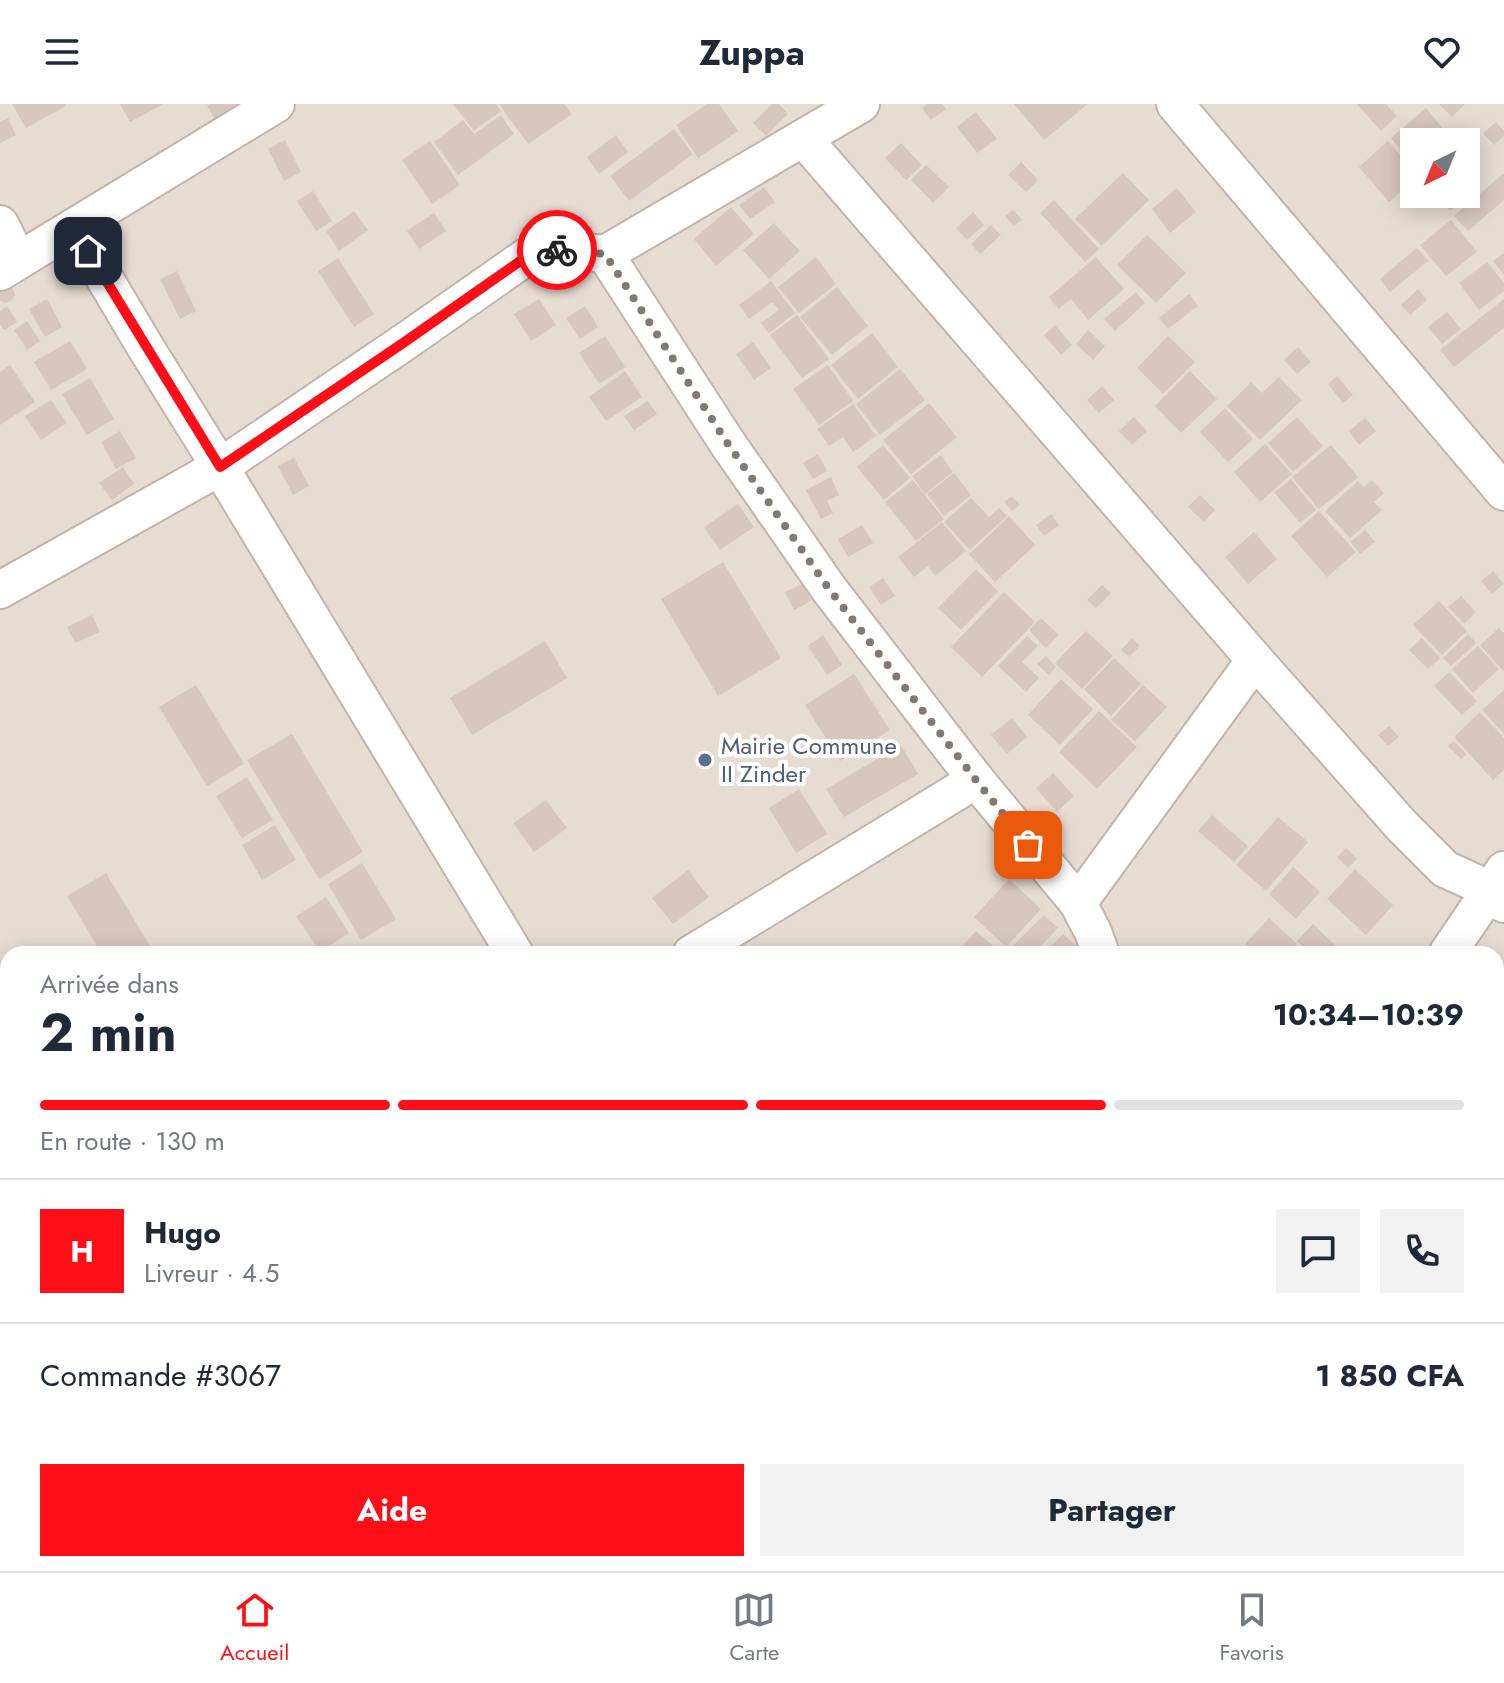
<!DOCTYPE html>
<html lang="fr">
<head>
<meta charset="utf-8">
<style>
	:root { --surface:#fff; --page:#f2f2f3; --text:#1f2937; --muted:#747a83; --line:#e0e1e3; --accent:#ff0e18 }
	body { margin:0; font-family:Jost,sans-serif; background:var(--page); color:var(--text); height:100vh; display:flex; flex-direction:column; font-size:30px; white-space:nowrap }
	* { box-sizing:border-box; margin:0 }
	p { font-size:26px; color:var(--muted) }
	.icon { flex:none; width:44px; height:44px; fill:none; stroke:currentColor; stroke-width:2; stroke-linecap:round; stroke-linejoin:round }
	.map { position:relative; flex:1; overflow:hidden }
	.drawer { position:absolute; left:0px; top:842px; width:1504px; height:626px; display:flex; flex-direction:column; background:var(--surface); border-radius:24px 24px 0 0; box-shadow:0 4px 20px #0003 }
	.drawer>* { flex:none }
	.needle { width:52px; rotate:223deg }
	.fabs { position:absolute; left:1400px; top:24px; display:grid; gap:16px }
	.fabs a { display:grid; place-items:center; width:80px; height:80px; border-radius:0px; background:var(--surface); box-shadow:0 4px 20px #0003; font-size:40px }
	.pin { position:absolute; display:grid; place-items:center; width:68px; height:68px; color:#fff; margin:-34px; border-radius:16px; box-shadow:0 4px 12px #0006 }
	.courier { position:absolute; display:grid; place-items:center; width:80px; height:80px; margin:-40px; border:6px solid #ff0e18; border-radius:50%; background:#fff; color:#222; box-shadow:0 2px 10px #0007 }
	.summary em { font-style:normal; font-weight:700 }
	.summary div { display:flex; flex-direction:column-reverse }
	.summary { display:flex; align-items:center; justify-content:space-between; height:136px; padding:0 40px }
	h1 { font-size:52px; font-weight:700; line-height:60px }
	.bar { display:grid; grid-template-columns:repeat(4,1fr); gap:12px 8px; align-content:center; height:96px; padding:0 40px }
	.bar i { height:10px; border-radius:6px; background:var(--line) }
	.bar .current { background:var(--accent) }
	.bar p { grid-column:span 4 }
	.line { display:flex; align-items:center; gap:20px; padding:0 40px; border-top:2px solid var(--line) }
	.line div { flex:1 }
	.round { display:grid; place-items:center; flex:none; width:84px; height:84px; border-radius:0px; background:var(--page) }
	.button { display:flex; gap:16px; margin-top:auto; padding:16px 40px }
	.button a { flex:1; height:92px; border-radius:0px; background:var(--accent); color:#fff; font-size:32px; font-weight:700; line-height:92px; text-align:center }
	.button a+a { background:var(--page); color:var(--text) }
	header { display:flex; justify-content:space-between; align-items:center; height:104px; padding:0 40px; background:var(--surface); font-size:36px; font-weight:700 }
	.tabs { display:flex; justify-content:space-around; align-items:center; height:112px; border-top:2px solid var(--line); background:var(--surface); font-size:22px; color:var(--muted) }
	.tabs a { display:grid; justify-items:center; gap:4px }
	.tabs .current { color:var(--accent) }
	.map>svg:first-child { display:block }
	.residential { fill:#e7dcd2; fill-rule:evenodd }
	.building { fill:#d8c7bc }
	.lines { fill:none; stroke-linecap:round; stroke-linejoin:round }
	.street-casing { stroke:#c1b4a9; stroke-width:40 }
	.secondary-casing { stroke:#d8b994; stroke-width:48 }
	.street { stroke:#fff; stroke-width:36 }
	.secondary { stroke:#ffe4c1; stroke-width:44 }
	.done { stroke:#827972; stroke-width:8; stroke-dasharray:0 14.4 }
	.route { stroke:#ff0e18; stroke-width:10 }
	.service-dot { fill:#5c6f8a; stroke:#fff; stroke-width:3 }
	.labels { text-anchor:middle; stroke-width:8; stroke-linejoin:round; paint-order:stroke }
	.service-label { font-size:24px; fill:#4e5e75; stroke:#fff; text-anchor:start }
</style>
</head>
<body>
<header><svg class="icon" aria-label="menu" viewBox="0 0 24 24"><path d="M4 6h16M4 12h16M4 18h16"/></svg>Zuppa<svg class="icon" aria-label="heart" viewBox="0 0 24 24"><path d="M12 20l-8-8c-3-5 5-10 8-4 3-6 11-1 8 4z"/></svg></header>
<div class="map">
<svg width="1504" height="1467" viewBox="0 0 1504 1467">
	<rect width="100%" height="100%" fill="#f3ebe4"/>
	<path class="residential" d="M0,0H1504V1467H0ZM1414,38H1466V90H1414ZM8,850H1496V1460H8Z"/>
	<g class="building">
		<path d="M12,0H65L66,2L26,24Z"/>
		<path d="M120,0H163L130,18Z"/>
		<path d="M211,0H249L222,27L207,2Z"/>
		<path d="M453,0H496L501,7L474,27Z"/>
		<path d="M499,0H564L572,10L528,40Z"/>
		<path d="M707,0H719L738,27L698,54L676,21Z"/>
		<path d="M772,0H779L788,10L766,32L753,19Z"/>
		<path d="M927,0H942L946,5L931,16L922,4Z"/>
		<path d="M1014,0H1088L1044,36Z"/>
		<path d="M1357,0H1386L1397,12L1381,27Z"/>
		<path d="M1439,0H1465L1452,13Z"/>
		<path d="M1426,4L1454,38H1414V61L1391,34Z"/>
		<path d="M976,8L997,35L977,49L957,23Z"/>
		<path d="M501,11L514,30L458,71L434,38L463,16L474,30Z"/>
		<path d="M8,14L16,31L0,39V18Z"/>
		<path d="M1496,18L1504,27V32L1494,41L1483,29Z"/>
		<path d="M674,25L693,50L629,97L610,72Z"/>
		<path d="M616,31L628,48L599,70L587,53Z"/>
		<path d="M285,36L301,68L284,77L268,45Z"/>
		<path d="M430,37L460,81L432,100L402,56Z"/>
		<path d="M1388,37L1414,67V76L1389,98L1359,63Z"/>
		<path d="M901,39L922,61L906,76L885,54Z"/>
		<path d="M1021,58L1038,76L1026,88L1008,71Z"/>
		<path d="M926,61L949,83L933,99L911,76Z"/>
		<path d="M1123,69L1149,96L1102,142L1075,115Z"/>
		<path d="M1504,69V96L1468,127L1454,112Z"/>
		<path d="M1466,78L1473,87L1450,107L1436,90H1466Z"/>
		<path d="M764,83L775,98L750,115L739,101Z"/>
		<path d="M1177,84L1196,108L1170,129L1152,105Z"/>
		<path d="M313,87L332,117L316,127L297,97Z"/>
		<path d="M1054,96L1099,145L1085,158L1040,109Z"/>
		<path d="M731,103L754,130L716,162L694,135Z"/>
		<path d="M1013,106L1022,116L1014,122L1005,112Z"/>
		<path d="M354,107L368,126L339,147L326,127Z"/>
		<path d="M973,108L984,121L967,136L956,124Z"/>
		<path d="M434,109L446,127L419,145L407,127Z"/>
		<path d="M1451,116L1477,148L1446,172L1420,141Z"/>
		<path d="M774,119L800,147L769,175L743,146Z"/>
		<path d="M991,121L1001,131L980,150L971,140Z"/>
		<path d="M1147,131L1186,169L1156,199L1117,161Z"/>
		<path d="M1417,144L1428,157L1390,188L1380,175Z"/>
		<path d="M1504,149V171L1493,157Z"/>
		<path d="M816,153L836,180L799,209L778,183Z"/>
		<path d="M1096,153L1124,185L1088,216L1071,195L1059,205L1049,193Z"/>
		<path d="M338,154L374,210L354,223L318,167Z"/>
		<path d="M1487,158L1504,179V187L1479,206L1459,179Z"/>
		<path d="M177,167L196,207L180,215L160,175Z"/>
		<path d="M771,177L795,209L769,229L761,219L779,206L772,198L749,215L739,201Z"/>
		<path d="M6,179L11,182L15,190L12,196L6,199L0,197V181Z"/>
		<path d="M837,183L868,222L832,251L800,213Z"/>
		<path d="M1418,185L1427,196L1410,211L1401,201Z"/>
		<path d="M1136,188L1145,199L1115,227L1104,215Z"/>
		<path d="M1189,190L1198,202L1168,225L1159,214Z"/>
		<path d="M47,195L62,223L45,233L29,205Z"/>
		<path d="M539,195L556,221L531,237L514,210Z"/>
		<path d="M1504,195V224L1454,263L1440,246Z"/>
		<path d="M7,202L17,218L4,226L0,220V207Z"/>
		<path d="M585,202L598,223L580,235L566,214Z"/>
		<path d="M1447,208L1461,225L1442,240L1428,223Z"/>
		<path d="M797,211L829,255L802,274L770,231Z"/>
		<path d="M27,217L40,237L27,246L14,226Z"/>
		<path d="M1055,221L1072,241L1061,251L1044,231Z"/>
		<path d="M1088,226L1105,242L1093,256L1076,240Z"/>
		<path d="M872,229L898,263L858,295L831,261Z"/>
		<path d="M605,232L625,263L599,280L579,249Z"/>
		<path d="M1168,232L1195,258L1163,290L1137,264Z"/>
		<path d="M70,237L87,265L51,286L34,258Z"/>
		<path d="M753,238L771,264L754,276L736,250Z"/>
		<path d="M1298,243L1311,258L1297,270L1284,256Z"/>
		<path d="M10,261L35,298L0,321V268Z"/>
		<path d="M828,261L853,297L819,321L793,285Z"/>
		<path d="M900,265L925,296L880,331L856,300Z"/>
		<path d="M625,267L642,293L606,317L589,293Z"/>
		<path d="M1190,267L1217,295L1181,329L1155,302Z"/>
		<path d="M1337,272L1353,291L1343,299L1328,280Z"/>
		<path d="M1279,273L1302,296L1260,336L1227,302L1251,278L1262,289Z"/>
		<path d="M90,274L114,315L87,331L62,290Z"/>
		<path d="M1102,282L1114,296L1099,309L1087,296Z"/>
		<path d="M51,296L67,319L41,336L25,312Z"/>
		<path d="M648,297L657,310L634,326L624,312Z"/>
		<path d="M929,299L957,333L911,370L883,336Z"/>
		<path d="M853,300L876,332L853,348L843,333L829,342L817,325Z"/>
		<path d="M1225,304L1253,335L1228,358L1200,328Z"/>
		<path d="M1134,313L1147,327L1132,341L1119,327Z"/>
		<path d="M1297,313L1323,342L1293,368L1268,339Z"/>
		<path d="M1365,314L1376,327L1359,341L1349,327Z"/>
		<path d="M120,327L136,354L116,365L101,338Z"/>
		<path d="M1265,340L1292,370L1260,398L1234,368Z"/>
		<path d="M883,341L910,374L884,396L857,363Z"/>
		<path d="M1331,341L1358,373L1319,405L1292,373Z"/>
		<path d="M818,350L827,367L813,375L803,359Z"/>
		<path d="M941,351L953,368L925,390L912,372Z"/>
		<path d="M294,354L309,382L293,391L278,362Z"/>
		<path d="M123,363L134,380L112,396L99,379Z"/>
		<path d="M954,369L971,391L944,412L927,390Z"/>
		<path d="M831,373L839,391L827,397L833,409L821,415L806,386Z"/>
		<path d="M1291,375L1316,406L1300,419L1274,388Z"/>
		<path d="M913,376L944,415L916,437L885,398Z"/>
		<path d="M1372,376L1384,389L1374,398L1382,406L1350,434L1325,407L1358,377L1364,383Z"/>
		<path d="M1200,391L1215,406L1204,418L1188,403Z"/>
		<path d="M1012,392L1020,401L1012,407L1004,398Z"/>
		<path d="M971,394L989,413L999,404L1007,412L970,446L944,418Z"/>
		<path d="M738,400L754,423L720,446L704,423Z"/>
		<path d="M1319,407L1356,448L1327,473L1291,432Z"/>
		<path d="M1051,410L1059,421L1044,432L1036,421Z"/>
		<path d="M1009,412L1035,441L995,478L969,450Z"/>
		<path d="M942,418L966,447L935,472L928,462L914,473L898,453Z"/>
		<path d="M862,421L873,439L848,453L838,435Z"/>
		<path d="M1365,426L1375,438L1360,450L1350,438Z"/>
		<path d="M1254,428L1277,455L1248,480L1225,453Z"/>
		<path d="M723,458L781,554L718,592L661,495Z"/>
		<path d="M976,465L998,487L961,526L938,504Z"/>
		<path d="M1493,467L1504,480L1492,490L1481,477Z"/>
		<path d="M883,474L895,492L881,501L869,483Z"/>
		<path d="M802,480L811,497L794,506L785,488Z"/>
		<path d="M1102,481L1111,489L1096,504L1087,496Z"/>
		<path d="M1004,488L1035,518L982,573L951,543Z"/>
		<path d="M1461,492L1476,508L1464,520L1448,503Z"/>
		<path d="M1439,497L1467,527L1442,551L1413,521Z"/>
		<path d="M92,511L100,528L75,539L67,523Z"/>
		<path d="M1041,514L1059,531L1046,544L1029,526Z"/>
		<path d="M1499,524L1504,529V568L1480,541Z"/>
		<path d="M1086,527L1113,552L1082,585L1055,559Z"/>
		<path d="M1468,530L1476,539L1451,562L1443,554Z"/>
		<path d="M823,531L842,561L827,571L808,542Z"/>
		<path d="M1027,532L1038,542L1022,558L1039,574L1026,588L998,562Z"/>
		<path d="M1132,534L1140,542L1129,553L1121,546Z"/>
		<path d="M1422,534L1440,554L1428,565L1409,546Z"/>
		<path d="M545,537L567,574L472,631L450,594Z"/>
		<path d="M1478,542L1499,565L1473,589L1452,565Z"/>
		<path d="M1046,552L1056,563L1049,571L1037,560Z"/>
		<path d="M1114,554L1141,580L1111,612L1084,585Z"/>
		<path d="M1449,568L1477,597L1462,611L1434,582Z"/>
		<path d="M854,570L890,626L840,657L805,601Z"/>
		<path d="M1061,575L1093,605L1060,641L1028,611Z"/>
		<path d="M196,581L244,660L207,682L159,603Z"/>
		<path d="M1143,581L1167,603L1135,637L1111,616Z"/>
		<path d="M1504,586V630L1482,606Z"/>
		<path d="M1099,607L1137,643L1097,685L1059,648Z"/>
		<path d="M1480,608L1504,634V666L1493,676L1454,633Z"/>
		<path d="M1012,614L1027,633L1007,650L991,631Z"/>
		<path d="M1389,622L1399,633L1388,642L1378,631Z"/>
		<path d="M292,630L363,748L319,775L247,656Z"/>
		<path d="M1453,637L1467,650L1461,655L1448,642Z"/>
		<path d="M901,641L918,670L844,713L826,685Z"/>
		<path d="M1053,669L1074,692L1057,708L1036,684Z"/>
		<path d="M247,673L273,716L242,734L216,692Z"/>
		<path d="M799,685L827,730L796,749L769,704Z"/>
		<path d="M546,696L567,724L534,748L513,719Z"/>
		<path d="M1212,711L1248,742L1234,758L1198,727Z"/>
		<path d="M1278,713L1308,738L1266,787L1236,761Z"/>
		<path d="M275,721L296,756L262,776L242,741Z"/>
		<path d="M1346,744L1357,755L1348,764L1337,753Z"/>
		<path d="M362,759L396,815L361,836L328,780Z"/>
		<path d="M1293,763L1320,788L1296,815L1269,790Z"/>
		<path d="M1355,765L1393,801L1366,831L1327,795Z"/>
		<path d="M688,766L709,793L673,820L652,794Z"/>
		<path d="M106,769L155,850H102L67,792Z"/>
		<path d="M1009,775L1041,805L1006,843L974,813Z"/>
		<path d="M326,793L349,829L320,848L296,812Z"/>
		<path d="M1044,811L1058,824L1033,850H1016L1010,845Z"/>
		<path d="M1269,814L1297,840L1288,850H1256L1245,840Z"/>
		<path d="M1313,820L1339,845L1334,850H1311L1297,837Z"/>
		<path d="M976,827L1002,850H955Z"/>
		<path d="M1063,830L1085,850H1044Z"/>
		<path d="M8,884V950L0,937V889Z"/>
		<path d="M0,995L8,1008V1031L0,1035Z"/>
		<path d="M1496,996L1504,1003V1037L1496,1046Z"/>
		<path d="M1504,1045V1072L1496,1065V1055Z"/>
		<path d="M1502,1080L1504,1082V1134L1496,1142V1086Z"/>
		<path d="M483,1460H528L532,1467H488Z"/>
		<path d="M946,1460H964L972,1467H944L941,1465Z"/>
		<path d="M1152,1460H1189L1182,1467H1159Z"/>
		<path d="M1192,1460H1201L1208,1467H1184Z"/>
		<path d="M1206,1460H1246L1239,1467H1213Z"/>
	</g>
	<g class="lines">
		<g class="street-casing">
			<g id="street">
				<path d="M1175,0L1504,388"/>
				<path d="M803,34L1255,556L1402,722L1445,765L1491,786L1504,800"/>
				<path d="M0,120L18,156"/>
				<path d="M74,123L146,244L220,363L515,850"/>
				<path d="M605,150L728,340L829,485L976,676L1078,799L1093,828L1101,850"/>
				<path d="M0,168L276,0"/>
				<path d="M0,486L220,363L406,237L526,153C554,144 576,147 605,150L861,0"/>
				<path d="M1078,799L1255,556"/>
				<path d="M691,850L976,676"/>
				<path d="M1447,850L1504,766"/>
				<path d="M0,1146L8,1141"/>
				<path d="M1496,1289L1504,1274"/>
				<path d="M880,1460L884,1467"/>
				<path d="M1025,1467L1029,1460"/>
				<path d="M1400,1467L1404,1460"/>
			</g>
		</g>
		<g class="secondary-casing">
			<g id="secondary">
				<path d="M1496,1432L1504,1426"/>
				<path d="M1447,1467L1457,1460"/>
			</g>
		</g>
		<use href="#street" class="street"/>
		<use href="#secondary" class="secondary"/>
	</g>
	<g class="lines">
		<path class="done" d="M557,146L605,150L728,340L829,485L976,676L1028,741"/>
		<path class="route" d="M88,147L220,363L406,237L526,153L541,148L557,146"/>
	</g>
	<circle class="service-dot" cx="705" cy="656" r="8"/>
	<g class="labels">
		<g class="service-label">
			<text x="721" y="650">Mairie Commune<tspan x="721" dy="28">II Zinder</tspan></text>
		</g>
	</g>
</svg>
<div class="fabs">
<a><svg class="needle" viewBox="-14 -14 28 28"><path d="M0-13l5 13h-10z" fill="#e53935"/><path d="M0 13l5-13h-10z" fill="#747a83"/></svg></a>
</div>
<div class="pin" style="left:1028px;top:741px;background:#ea580c"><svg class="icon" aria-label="bag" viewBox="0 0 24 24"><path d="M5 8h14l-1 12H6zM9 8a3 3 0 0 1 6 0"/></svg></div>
<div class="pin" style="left:88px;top:147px;background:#1f2937"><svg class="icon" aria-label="home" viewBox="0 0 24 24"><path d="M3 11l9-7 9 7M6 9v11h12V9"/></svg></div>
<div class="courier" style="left:557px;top:146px"><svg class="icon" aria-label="bike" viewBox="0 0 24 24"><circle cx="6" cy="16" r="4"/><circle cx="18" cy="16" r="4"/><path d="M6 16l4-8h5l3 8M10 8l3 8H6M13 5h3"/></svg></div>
<section class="drawer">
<div class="summary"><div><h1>2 min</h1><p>Arrivée dans</p></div><em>10:34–10:39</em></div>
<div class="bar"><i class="current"></i><i class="current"></i><i class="current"></i><i></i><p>En route · 130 m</p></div>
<div class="line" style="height:144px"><b class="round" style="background:var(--accent);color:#fff">H</b><div><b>Hugo</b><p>Livreur · 4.5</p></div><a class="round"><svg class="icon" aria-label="chat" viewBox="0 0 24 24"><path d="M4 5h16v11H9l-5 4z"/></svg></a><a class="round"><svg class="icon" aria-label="phone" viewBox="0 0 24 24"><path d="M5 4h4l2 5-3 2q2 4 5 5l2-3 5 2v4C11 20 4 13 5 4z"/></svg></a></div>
<div class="line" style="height:104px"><div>Commande #3067</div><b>1 850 CFA</b></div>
<div class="button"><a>Aide</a><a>Partager</a></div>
</section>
</div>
<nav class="tabs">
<a class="current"><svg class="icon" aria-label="home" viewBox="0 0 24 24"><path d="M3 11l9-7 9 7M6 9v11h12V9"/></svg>Accueil</a>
<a><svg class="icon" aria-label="map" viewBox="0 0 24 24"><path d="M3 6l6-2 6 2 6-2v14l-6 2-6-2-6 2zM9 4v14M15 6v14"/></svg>Carte</a>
<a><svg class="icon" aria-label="saved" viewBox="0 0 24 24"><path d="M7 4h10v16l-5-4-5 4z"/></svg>Favoris</a>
</nav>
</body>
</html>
